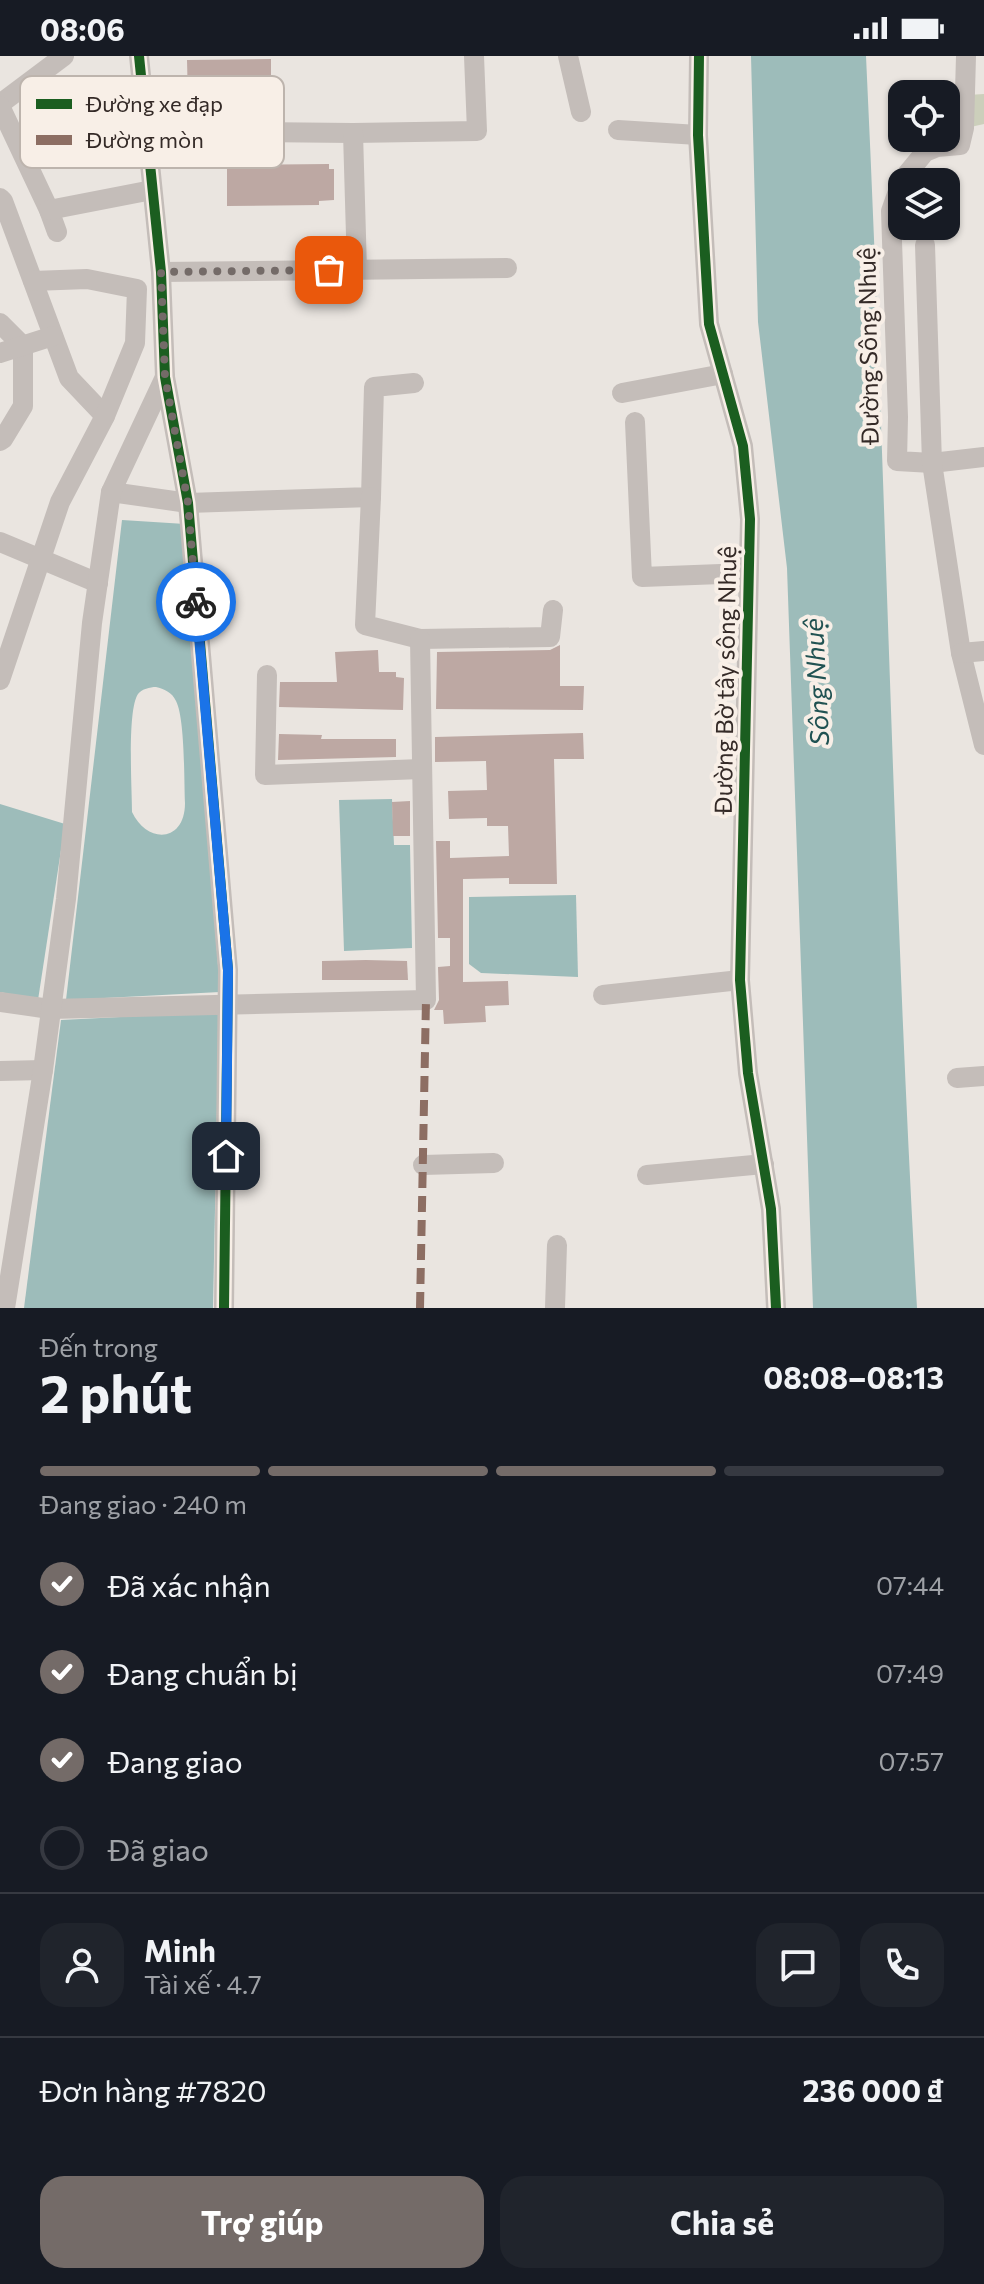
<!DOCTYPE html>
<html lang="vi">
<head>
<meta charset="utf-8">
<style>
	:root { --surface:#171b24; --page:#20242c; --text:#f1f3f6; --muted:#9ea1a6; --line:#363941; --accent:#746b68 }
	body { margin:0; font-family:Commissioner,sans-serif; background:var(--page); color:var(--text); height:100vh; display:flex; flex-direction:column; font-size:30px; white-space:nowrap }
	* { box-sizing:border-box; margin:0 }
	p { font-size:26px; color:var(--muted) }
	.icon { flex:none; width:44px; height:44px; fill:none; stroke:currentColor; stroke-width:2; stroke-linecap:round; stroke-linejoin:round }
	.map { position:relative; height:1252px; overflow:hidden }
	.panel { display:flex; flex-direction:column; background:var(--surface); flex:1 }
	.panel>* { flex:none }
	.tools { position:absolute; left:888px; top:24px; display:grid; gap:16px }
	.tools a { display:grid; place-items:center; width:72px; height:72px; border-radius:16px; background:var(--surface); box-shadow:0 2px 6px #0004; font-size:40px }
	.pin { position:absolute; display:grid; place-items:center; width:68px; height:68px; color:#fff; margin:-34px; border-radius:16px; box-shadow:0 4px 12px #0006 }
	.courier { position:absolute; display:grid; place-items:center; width:80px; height:80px; margin:-40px; border:6px solid #1a73e8; border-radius:50%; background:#fff; color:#222; box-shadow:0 2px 10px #0007 }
	.headline em { font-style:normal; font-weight:700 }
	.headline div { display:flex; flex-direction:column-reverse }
	.headline { display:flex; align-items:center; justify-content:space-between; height:136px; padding:0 40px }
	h1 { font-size:52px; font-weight:700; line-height:60px }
	.bar { display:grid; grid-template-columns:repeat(4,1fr); gap:12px 8px; align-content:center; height:96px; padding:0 40px }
	.bar i { height:10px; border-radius:6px; background:var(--line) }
	.bar .selected { background:var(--accent) }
	.bar p { grid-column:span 4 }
	.line { display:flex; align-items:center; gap:20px; padding:0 40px; border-top:2px solid var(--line) }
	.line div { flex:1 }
	.round { display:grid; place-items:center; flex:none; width:84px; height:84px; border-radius:24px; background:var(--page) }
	ol { padding:0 40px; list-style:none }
	li { display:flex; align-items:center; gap:24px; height:88px }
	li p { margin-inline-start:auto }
	li .icon { padding:8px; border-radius:50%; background:var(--accent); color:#fff; stroke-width:4 }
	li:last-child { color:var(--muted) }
	li i { width:44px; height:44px; border:4px solid var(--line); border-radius:50% }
	.button { display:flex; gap:16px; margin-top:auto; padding:16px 40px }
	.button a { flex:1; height:92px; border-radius:24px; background:var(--accent); color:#fff; font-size:32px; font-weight:700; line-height:92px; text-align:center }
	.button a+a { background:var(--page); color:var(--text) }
	.status { display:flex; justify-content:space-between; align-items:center; height:56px; padding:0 40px; background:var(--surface); direction:ltr }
	.status svg { height:22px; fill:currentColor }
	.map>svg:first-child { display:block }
	.green { fill:#cccfbb }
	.water { fill:#9dbcba; fill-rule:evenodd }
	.building { fill:#bda8a3 }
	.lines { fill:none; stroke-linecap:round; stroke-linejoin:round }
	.minor { stroke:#c4bdb9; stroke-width:20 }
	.quiet { stroke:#8d6e63; stroke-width:8; stroke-dasharray:16 8; stroke-linecap:butt }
	.cycleway-casing { stroke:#f8efe7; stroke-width:15 }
	.cycleway { stroke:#1b5e20; stroke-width:10 }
	.done { stroke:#746b68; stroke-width:8; stroke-dasharray:0 14.4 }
	.route { stroke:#1a73e8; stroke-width:10 }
	.labels { text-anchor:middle; stroke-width:8; stroke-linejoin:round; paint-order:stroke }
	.street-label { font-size:24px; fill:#342a27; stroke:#f8efe7 }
	.water-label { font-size:26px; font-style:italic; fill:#205252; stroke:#f8efe7 }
	.key { fill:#f8efe7; stroke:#bdb4ad; stroke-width:2 }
	.key-label { font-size:22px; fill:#342a27 }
</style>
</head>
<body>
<div class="status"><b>08:06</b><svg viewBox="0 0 49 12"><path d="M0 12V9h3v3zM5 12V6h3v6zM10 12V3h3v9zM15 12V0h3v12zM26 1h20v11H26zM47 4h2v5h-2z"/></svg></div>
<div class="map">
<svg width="984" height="1252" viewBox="0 0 984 1252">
	<rect width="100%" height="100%" fill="#eae5e0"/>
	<path class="green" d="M984,38V68L966,72L968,39Z"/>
	<g class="water">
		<path d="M751,0H866C886,417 893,835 917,1252H813L787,512L758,266Z"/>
		<path d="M122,464L185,468L220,936L66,944ZM156,631C164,633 172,636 176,645C185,662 184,725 185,747C185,787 147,788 132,756C132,733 127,654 138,638C142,633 150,631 156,631Z"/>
		<path d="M392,743L394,789H410L412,892L344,895L339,744Z"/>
		<path d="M0,748L65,768L38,944L0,936Z"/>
		<path d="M576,839L578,921L481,917L469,908V841Z"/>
		<path d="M219,956L213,1252H24L61,964Z"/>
	</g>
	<g class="building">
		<path d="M271,3V44L188,45L187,4Z"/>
		<path d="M329,108V113H334V144L319,145V149L227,150V109Z"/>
		<path d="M560,589V630H584L583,654L436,653L437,596L550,594Z"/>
		<path d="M378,594L379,616H396V621L404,622L403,654L279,651L280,626H337L335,596Z"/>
		<path d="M583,677L584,703H554L557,828H509V822L463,823V926L508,925L509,949L485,950L486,966L444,968L443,954H434L439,944L438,911L450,910V882H438L436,785H450V802L509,800L508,770H487V762L449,763L448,735L487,734L486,705L435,706V681Z"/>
		<path d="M279,678L322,679L321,683H396V701L278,704Z"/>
		<path d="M410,745V780H393L392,746Z"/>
		<path d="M366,904L407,905L408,924H322V905Z"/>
	</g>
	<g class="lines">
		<g class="minor">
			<path d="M139,0L161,216L165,321L188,447L228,914L224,1252"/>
			<path d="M568,0L581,56"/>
			<path d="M699,0L698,79L709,268L743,390L750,463L740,924L748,1017L771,1153L776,1252"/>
			<path d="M966,0L964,72L960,89L937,91L925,96L902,124L891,155L898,361L897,405L932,407L984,401"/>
			<path d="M0,48L64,0"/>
			<path d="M0,50L49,154L57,176"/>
			<path d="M618,74L698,79"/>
			<path d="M146,75L353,77L477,75L474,0"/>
			<path d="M353,77L357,214"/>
			<path d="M0,142L3,145L69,322L105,360"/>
			<path d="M49,154L152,134"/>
			<path d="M925,189L932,407L961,597L984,689"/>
			<path d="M161,216L507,212"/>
			<path d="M0,267L23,290V350L3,383L0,385"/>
			<path d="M0,297L53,280"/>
			<path d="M622,337L723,318"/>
			<path d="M635,366L642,521L747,517"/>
			<path d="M111,436L188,447L371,441L374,331L414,327"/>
			<path d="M371,441L365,569L420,583L550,581L553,554"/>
			<path d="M0,486L98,527"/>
			<path d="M961,597L984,595"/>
			<path d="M267,619L265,719L421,713"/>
			<path d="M0,624L60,446L105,360L135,287L137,233L87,223L33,225"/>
			<path d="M603,939L740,924"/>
			<path d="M0,946L50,953L426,944L420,583"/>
			<path d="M0,1015L43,1014"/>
			<path d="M957,1022L984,1020"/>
			<path d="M423,1109L494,1107"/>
			<path d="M647,1119L764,1108"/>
			<path d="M5,1252L43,1014L66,843L92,567L111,436L165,321"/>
			<path d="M555,1252L557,1189"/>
		</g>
		<path class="quiet" d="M420,1252L426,944"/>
		<g class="cycleway-casing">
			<g id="cycleway">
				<path d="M139,0L161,216L165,321L188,447L228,914L224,1252"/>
				<path d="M699,0L698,79L709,268L743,390L750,463L740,924L748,1017L771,1153L776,1252"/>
			</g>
		</g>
		<use href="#cycleway" class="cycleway"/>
	</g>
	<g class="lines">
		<path class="done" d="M196,546L188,447L165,321L161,216L329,214"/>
		<path class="route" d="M196,546L228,914L226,1100"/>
	</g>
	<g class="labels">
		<g class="street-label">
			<text transform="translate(869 290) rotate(-91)" y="8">Đường Sông Nhuệ</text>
			<text transform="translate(726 624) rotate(-89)" y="8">Đường Bờ tây sông Nhuệ</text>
		</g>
		<g class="water-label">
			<text transform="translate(817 626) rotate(-93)" y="9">Sông Nhuệ</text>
		</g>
	</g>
	<rect x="20" y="20" width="264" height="92" rx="12" class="key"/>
	<rect x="36" y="43" width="36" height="10" fill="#1b5e20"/>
	<rect x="36" y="79" width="36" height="10" fill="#8d6e63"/>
	<g class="key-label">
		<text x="86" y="56">Đường xe đạp</text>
		<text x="86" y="92">Đường mòn</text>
	</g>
</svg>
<div class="tools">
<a><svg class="icon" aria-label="locate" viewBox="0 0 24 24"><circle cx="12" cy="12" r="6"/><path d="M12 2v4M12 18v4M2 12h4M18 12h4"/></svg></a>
<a><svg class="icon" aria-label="layers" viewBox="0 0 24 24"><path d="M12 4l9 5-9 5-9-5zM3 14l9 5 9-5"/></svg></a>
</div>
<div class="pin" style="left:329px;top:214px;background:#ea580c"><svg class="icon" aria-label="bag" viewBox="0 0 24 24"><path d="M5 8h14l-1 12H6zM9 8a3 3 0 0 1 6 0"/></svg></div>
<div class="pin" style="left:226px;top:1100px;background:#1f2937"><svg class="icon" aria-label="home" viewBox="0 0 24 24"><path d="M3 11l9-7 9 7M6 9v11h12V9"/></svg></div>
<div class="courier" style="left:196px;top:546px"><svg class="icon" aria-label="bike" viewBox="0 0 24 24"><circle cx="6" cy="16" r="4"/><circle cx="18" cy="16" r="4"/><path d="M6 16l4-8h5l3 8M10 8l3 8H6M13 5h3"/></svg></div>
</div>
<section class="panel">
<div class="headline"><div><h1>2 phút</h1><p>Đến trong</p></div><em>08:08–08:13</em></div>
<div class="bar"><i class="selected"></i><i class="selected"></i><i class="selected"></i><i></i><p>Đang giao · 240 m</p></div>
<ol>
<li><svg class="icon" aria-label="check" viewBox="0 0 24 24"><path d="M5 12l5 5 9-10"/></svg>Đã xác nhận<p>07:44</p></li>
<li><svg class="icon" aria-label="check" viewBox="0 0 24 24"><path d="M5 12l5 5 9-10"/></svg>Đang chuẩn bị<p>07:49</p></li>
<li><svg class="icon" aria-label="check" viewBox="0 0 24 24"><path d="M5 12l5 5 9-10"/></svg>Đang giao<p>07:57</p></li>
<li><i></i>Đã giao</li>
</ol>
<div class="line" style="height:144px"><a class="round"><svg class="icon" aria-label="person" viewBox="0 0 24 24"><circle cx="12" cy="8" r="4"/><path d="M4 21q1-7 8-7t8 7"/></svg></a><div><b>Minh</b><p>Tài xế · 4.7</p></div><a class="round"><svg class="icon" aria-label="chat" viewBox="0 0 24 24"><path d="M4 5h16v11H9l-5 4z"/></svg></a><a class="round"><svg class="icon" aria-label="phone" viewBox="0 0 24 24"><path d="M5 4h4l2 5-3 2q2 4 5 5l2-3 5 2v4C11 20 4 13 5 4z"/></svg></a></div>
<div class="line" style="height:104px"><div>Đơn hàng #7820</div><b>236 000 ₫</b></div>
<div class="button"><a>Trợ giúp</a><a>Chia sẻ</a></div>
</section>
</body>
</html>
